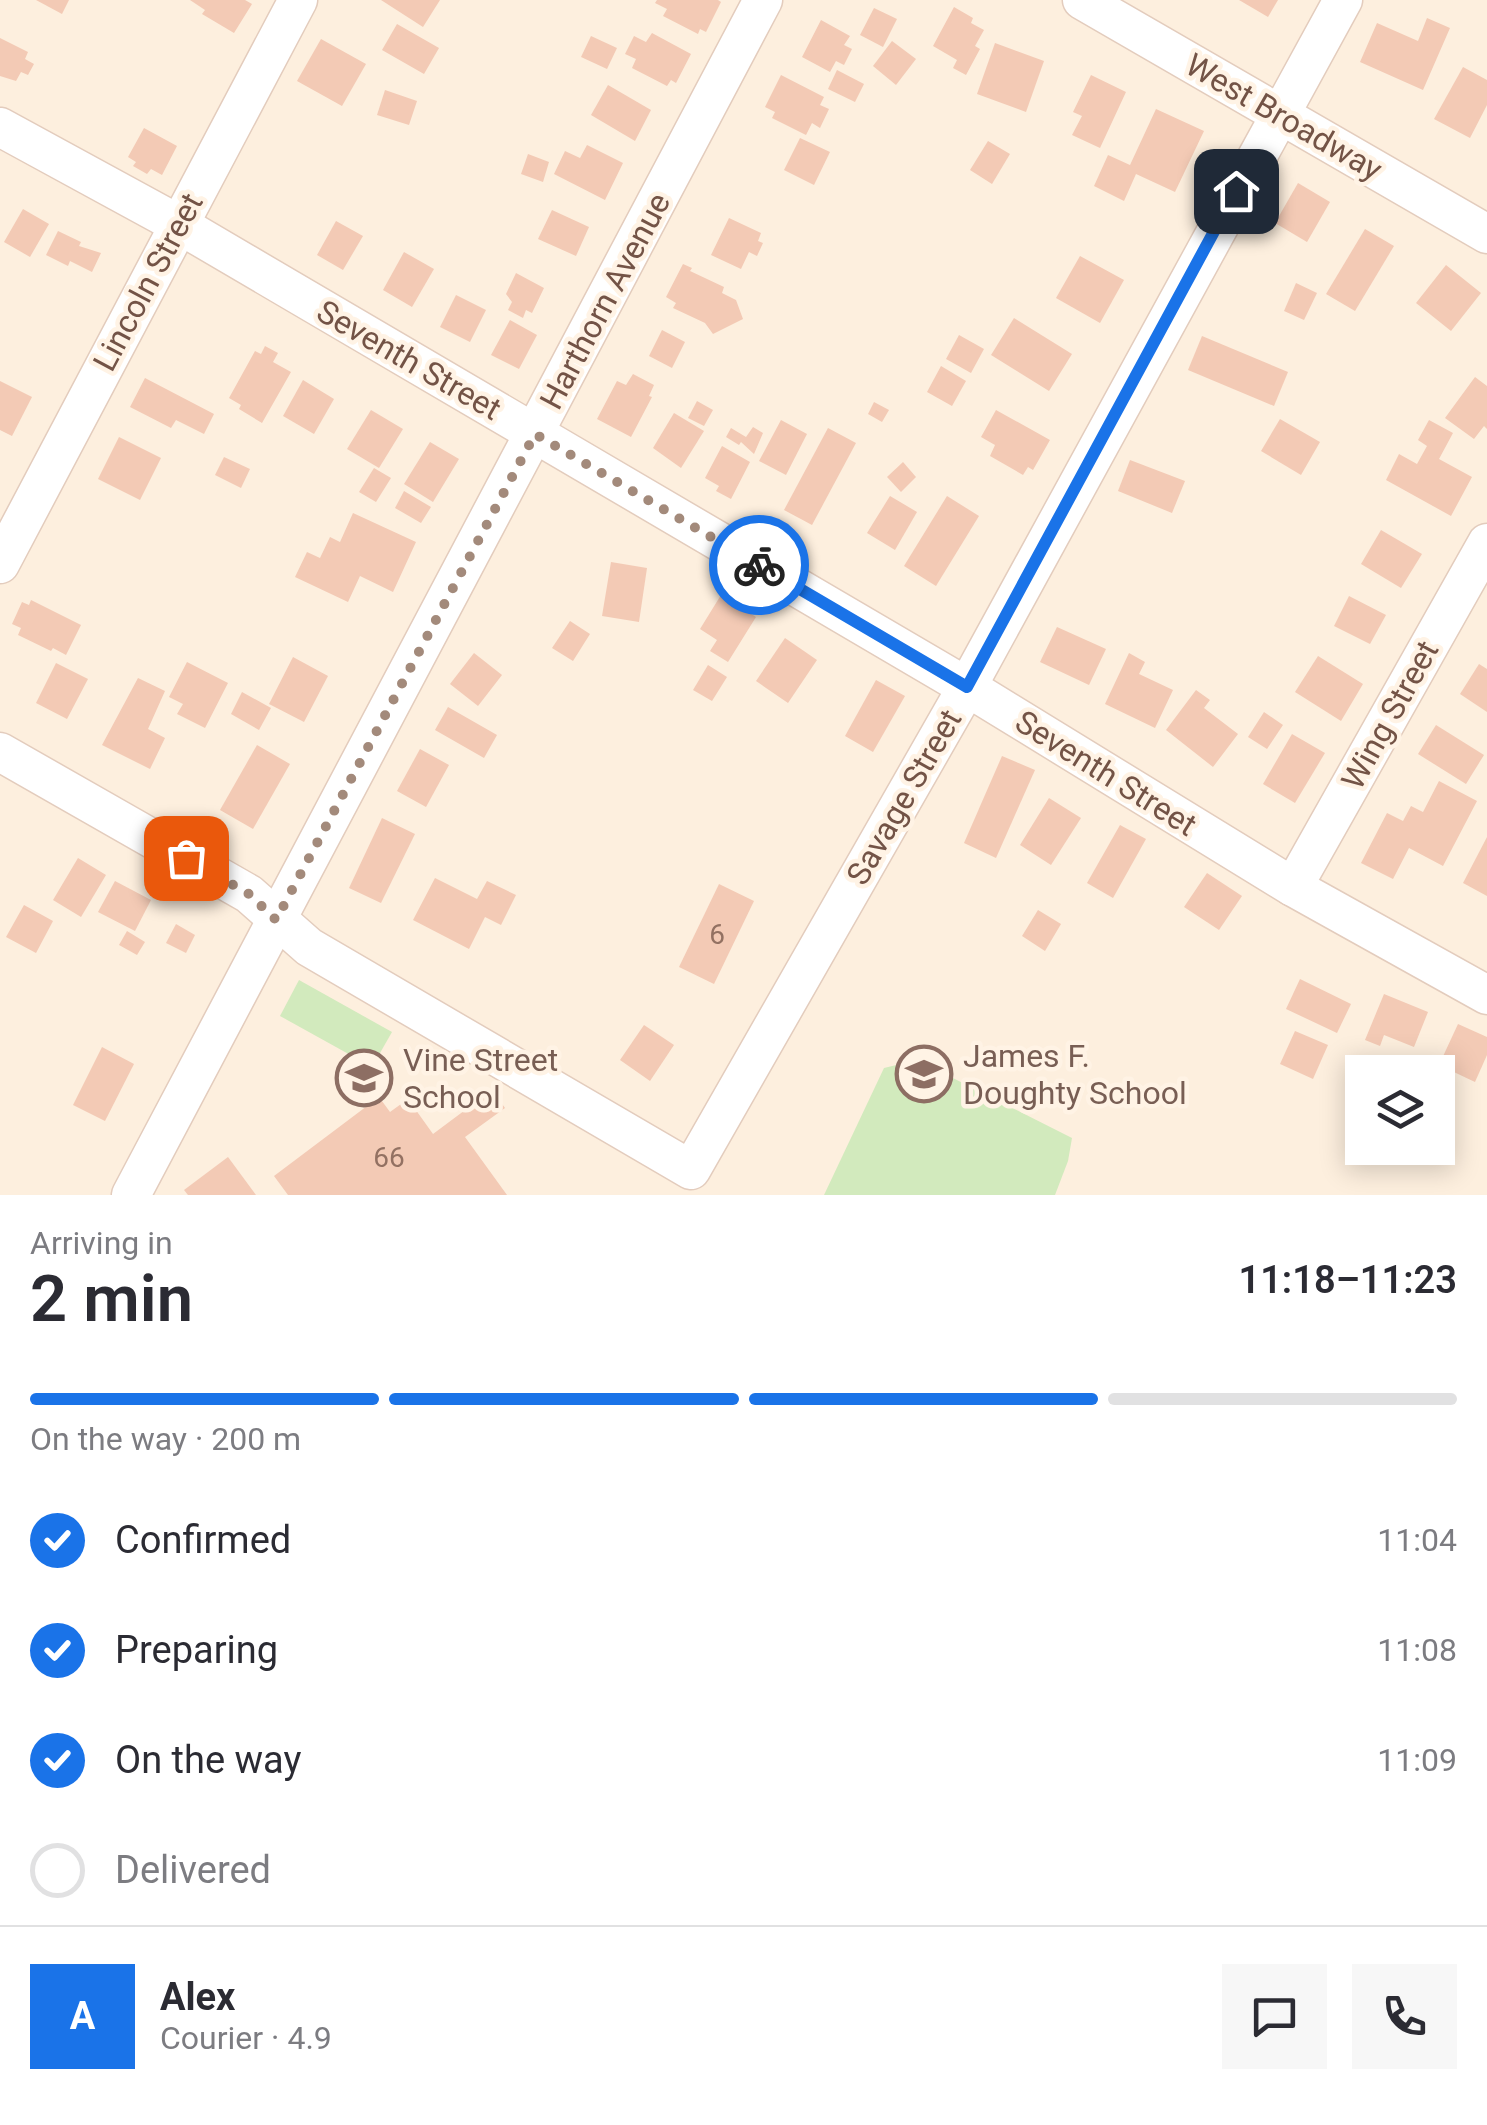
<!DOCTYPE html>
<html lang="en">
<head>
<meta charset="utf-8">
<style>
	:root { --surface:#fff; --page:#f7f7f7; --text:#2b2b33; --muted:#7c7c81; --line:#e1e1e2; --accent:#1a73e8 }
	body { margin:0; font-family:Roboto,sans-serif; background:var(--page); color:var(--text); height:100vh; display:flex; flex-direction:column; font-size:38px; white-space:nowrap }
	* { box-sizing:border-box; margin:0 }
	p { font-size:32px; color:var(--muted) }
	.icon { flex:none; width:55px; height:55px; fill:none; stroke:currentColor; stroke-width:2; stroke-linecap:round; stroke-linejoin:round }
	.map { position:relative; height:1195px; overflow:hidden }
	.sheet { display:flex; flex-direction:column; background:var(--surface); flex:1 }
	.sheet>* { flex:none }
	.tools { position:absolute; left:1345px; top:1055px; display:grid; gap:20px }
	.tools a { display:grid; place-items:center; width:110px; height:110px; border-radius:0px; background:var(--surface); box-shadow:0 5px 25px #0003; font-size:50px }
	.pin { position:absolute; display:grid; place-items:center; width:85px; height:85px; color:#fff; margin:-42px; border-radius:20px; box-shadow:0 5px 15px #0006 }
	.courier { position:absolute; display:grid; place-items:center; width:100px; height:100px; margin:-50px; border:8px solid #1a73e8; border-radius:50%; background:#fff; color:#222; box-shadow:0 2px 12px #0007 }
	.headline em { font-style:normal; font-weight:600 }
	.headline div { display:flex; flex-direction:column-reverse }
	.headline { display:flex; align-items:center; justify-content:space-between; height:170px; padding:0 30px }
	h1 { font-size:65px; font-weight:600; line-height:75px }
	.bar { display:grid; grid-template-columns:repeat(4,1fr); gap:15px 10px; align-content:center; height:120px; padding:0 30px }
	.bar i { height:12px; border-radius:8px; background:var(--line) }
	.bar .current { background:var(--accent) }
	.bar p { grid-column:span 4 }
	.line { display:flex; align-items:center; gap:25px; padding:0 30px; border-top:2px solid var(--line) }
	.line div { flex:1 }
	.round { display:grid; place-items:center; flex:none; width:105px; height:105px; border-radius:0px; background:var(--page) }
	ol { padding:0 30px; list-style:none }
	li { display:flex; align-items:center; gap:30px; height:110px }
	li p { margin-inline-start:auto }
	li .icon { padding:10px; border-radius:50%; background:var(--accent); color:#fff; stroke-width:4 }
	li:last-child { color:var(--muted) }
	li i { width:55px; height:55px; border:5px solid var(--line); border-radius:50% }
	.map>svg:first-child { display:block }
	.green { fill:#d2eabd }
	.building { fill:#f3cab5 }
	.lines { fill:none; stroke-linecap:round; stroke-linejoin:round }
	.minor-casing { stroke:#e3ccbd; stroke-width:41 }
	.minor { stroke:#fff; stroke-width:38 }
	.done { stroke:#a38a7b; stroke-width:10; stroke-dasharray:0 18 }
	.route { stroke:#1a73e8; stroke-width:12 }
	.labels { text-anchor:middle; stroke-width:9; stroke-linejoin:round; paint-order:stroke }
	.number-label { font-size:28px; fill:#937162 }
	.street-label { font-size:32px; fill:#735346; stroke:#fff3e5 }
	.education-label { font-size:32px; fill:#785e54; stroke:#fff3e5; text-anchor:start }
</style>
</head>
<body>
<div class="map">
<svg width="1487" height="1195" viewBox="0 0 1487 1195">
	<rect width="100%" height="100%" fill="#fdefde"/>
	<g class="green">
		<path d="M299,980L392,1032L372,1067L280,1016Z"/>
		<path d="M917,1060L1072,1138L1068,1161L1055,1195H824L884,1068Z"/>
	</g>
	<g class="building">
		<path d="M36,0H69L62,14Z"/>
		<path d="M190,0H245L252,4L234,33L202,14L205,10Z"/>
		<path d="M381,0H440L423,27Z"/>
		<path d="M657,0H718L721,2L706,32L700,29L698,34L663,16L667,9L655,3Z"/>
		<path d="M1239,0H1278L1268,17Z"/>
		<path d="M954,7L973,18L971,23L984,30L975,46L980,49L966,75L953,68L957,60L933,46Z"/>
		<path d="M874,8L897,19L883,47L860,35Z"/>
		<path d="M1427,18L1450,28L1423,90L1360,62L1377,23L1418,41Z"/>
		<path d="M821,20L850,36L844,45L852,49L844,65L836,61L830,72L802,57Z"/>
		<path d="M397,24L439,48L424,74L382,50Z"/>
		<path d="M652,33L691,54L676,83L671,80L667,86L632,68L636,59L625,54L634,36L646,42Z"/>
		<path d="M591,36L617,48L607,69L581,57Z"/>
		<path d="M0,38L28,52L25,59L34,64L28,75L21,72L16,81L0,76Z"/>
		<path d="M321,39L366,64L342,106L297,81Z"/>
		<path d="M892,41L916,59L896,85L873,66Z"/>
		<path d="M995,43L1044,61L1026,112L977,94Z"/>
		<path d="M1463,67L1487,80V105L1470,138L1434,119Z"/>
		<path d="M837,70L864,84L855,102L828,89Z"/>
		<path d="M781,75L824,97L820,105L829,109L820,128L812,123L806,135L772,118L775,112L765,107Z"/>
		<path d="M1091,75L1126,92L1100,148L1072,135L1082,116L1073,112Z"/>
		<path d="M608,85L651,110L635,141L591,115Z"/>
		<path d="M385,90L417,101L409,125L377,115Z"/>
		<path d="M1156,109L1204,131L1175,192L1136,174L1124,201L1094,186L1108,155L1130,165Z"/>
		<path d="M144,128L177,146L162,175L151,169L147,174L133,166L136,162L128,157Z"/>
		<path d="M800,138L830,152L814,185L784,170Z"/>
		<path d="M988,141L1010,154L992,184L970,170Z"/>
		<path d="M587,145L623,163L605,200L554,174L565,151L580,158Z"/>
		<path d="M528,154L549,162L543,182L521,174Z"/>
		<path d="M1298,183L1330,202L1307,242L1275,223Z"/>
		<path d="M23,209L49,224L30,257L4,242Z"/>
		<path d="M552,210L589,227L576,256L538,239Z"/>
		<path d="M729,218L761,233L758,241L763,243L757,256L749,252L741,269L711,255Z"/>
		<path d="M336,221L363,236L343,270L317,255Z"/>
		<path d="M1365,229L1394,246L1355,311L1326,294Z"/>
		<path d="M58,231L81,242L79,246L101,253L92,272L70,261L68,266L46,255Z"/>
		<path d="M404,252L434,269L412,307L383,290Z"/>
		<path d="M1080,256L1124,280L1100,323L1056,298Z"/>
		<path d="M683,264L692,268L690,271L724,287L722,293L736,300L743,319L713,334L705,323L673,308L676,303L666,297Z"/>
		<path d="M1446,265L1481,293L1451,331L1416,303Z"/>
		<path d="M516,273L544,288L532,313L526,310L523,318L508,310L512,302L506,294Z"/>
		<path d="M1296,283L1317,293L1304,320L1284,311Z"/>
		<path d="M456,295L486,310L470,342L440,327Z"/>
		<path d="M1014,318L1072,354L1049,391L991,355Z"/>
		<path d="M510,320L537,335L519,369L491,355Z"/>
		<path d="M662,330L685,342L672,368L649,356Z"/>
		<path d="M959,335L984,349L971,373L946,359Z"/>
		<path d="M1202,336L1288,372L1274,406L1188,370Z"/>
		<path d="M265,346L278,353L273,362L291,372L262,423L239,409L241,405L229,398L255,351L261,354Z"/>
		<path d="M941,366L966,381L952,406L927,392Z"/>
		<path d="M633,374L654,385L649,396L652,397L631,437L597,419L617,381L626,385Z"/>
		<path d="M1475,377L1487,386V429L1484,426L1474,439L1445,418Z"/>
		<path d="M145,378L214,414L204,434L176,420L171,428L130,407Z"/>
		<path d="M303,380L334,399L314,434L283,416Z"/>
		<path d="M0,381L32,397L12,436L0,430Z"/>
		<path d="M697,401L713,410L704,426L688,418Z"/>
		<path d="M874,402L889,410L882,422L868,414Z"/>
		<path d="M371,410L403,429L379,468L347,449Z"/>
		<path d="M996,410L1050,440L1033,470L1028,467L1023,475L990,456L995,445L981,437Z"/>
		<path d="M674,413L704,431L681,468L653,448Z"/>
		<path d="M1280,419L1320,442L1301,475L1261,451Z"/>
		<path d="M781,420L807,434L786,475L759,461Z"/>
		<path d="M1429,420L1453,433L1439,459L1472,477L1451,516L1386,480L1399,454L1417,464L1427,446L1418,440Z"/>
		<path d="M753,427L763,433L754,454L741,442L739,445L726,437L731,428L746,437Z"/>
		<path d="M828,428L856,443L812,525L784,510Z"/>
		<path d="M119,437L161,458L140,500L98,479Z"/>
		<path d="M430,442L459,459L433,502L404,484Z"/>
		<path d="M722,446L750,462L731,499L716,491L719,486L705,478Z"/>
		<path d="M224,457L250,469L241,488L215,475Z"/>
		<path d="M1130,460L1185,481L1172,513L1118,491Z"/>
		<path d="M903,462L916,477L901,492L887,477Z"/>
		<path d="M374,468L391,478L376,502L359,492Z"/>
		<path d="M404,491L431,507L421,523L395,508Z"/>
		<path d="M890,496L917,512L895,550L867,533Z"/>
		<path d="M947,496L979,516L936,586L904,566Z"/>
		<path d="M353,513L416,542L393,592L360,576L348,602L295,577L307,552L320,558L330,537L340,542Z"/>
		<path d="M1381,530L1422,554L1401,588L1361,564Z"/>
		<path d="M611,562L647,568L639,622L602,616Z"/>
		<path d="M721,595L756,617L728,662L710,651L717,640L700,629Z"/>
		<path d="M1349,596L1386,615L1370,644L1334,626Z"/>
		<path d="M31,600L81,625L66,655L53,648L51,651L18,635L21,628L12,624L22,602L29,605Z"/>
		<path d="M570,621L590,634L573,661L552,648Z"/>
		<path d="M1057,627L1106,649L1089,685L1040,662Z"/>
		<path d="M785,638L817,660L788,703L756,681Z"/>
		<path d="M474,653L502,675L478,706L450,684Z"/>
		<path d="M1129,653L1145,662L1139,674L1173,690L1155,728L1105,704Z"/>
		<path d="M1318,656L1363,684L1341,721L1295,692Z"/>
		<path d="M293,657L328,676L304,722L269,704Z"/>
		<path d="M187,662L228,683L205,728L177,714L183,704L169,697Z"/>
		<path d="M56,663L88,679L67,719L36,703Z"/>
		<path d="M1479,664L1487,669V712L1460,694Z"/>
		<path d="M708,665L727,677L712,701L693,690Z"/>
		<path d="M138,678L165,691L148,729L165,738L150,769L102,745Z"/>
		<path d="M876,680L905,696L873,752L845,736Z"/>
		<path d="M1196,690L1210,700L1204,708L1238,734L1213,767L1166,730Z"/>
		<path d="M242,692L271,708L259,730L231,714Z"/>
		<path d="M448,707L497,735L484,758L435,730Z"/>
		<path d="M1264,712L1283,725L1267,749L1248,737Z"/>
		<path d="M1436,725L1484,755L1466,784L1418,754Z"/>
		<path d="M1292,734L1325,753L1295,803L1263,784Z"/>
		<path d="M257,745L290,764L253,829L220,810Z"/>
		<path d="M420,749L449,765L426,807L397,791Z"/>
		<path d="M1002,756L1035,770L996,858L964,843Z"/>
		<path d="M1439,781L1477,801L1443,866L1409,848L1393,879L1361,863L1387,813L1403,821L1411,806L1423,812Z"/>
		<path d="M1049,798L1081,818L1051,865L1020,845Z"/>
		<path d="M382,818L415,834L381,903L349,888Z"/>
		<path d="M1120,825L1146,839L1113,898L1087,883Z"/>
		<path d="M1487,837V896L1463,883Z"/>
		<path d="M78,858L106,875L81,917L53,900Z"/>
		<path d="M1207,873L1242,896L1219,930L1184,907Z"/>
		<path d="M435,878L477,899L487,881L516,895L501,925L485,917L469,949L413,920Z"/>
		<path d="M115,881L151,900L135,931L98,912Z"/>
		<path d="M719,884L754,901L714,984L679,967Z"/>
		<path d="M24,905L53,921L36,953L6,937Z"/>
		<path d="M1038,910L1061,924L1045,951L1022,936Z"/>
		<path d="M176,924L195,935L186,953L166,943Z"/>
		<path d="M127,931L145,942L137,955L119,945Z"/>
		<path d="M1300,979L1351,1004L1337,1033L1286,1009Z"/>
		<path d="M1384,994L1428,1012L1414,1047L1384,1035L1380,1046L1365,1040Z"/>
		<path d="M1458,1024L1487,1037V1055L1475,1082L1439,1065Z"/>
		<path d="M644,1025L674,1045L650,1081L620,1060Z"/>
		<path d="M1295,1031L1328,1045L1313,1079L1280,1064Z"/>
		<path d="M102,1047L134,1064L105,1121L73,1105Z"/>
		<path d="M492,1090L505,1108L465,1137L507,1195H288L274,1176L379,1097L390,1112L408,1099L433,1134Z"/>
		<path d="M228,1157L256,1195H188L184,1190Z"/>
	</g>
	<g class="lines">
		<g class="minor-casing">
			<g id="minor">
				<path d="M1082,0L1487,234"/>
				<path d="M0,127L178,224L967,687L1293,887L1487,995"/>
				<path d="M0,564L298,0"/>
				<path d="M0,752L249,894L309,947L691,1170L967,687L1343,0"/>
				<path d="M1293,887L1487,543"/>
				<path d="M131,1195L763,0"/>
			</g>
		</g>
		<use href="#minor" class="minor"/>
	</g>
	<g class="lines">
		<path class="done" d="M186,858L249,894L276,920L535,434L759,565"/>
		<path class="route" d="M759,565L967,687L1236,191"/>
	</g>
	<defs>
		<g id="school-ring" transform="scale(2.875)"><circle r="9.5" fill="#fff3e5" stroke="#8d6e63" stroke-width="1.5"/><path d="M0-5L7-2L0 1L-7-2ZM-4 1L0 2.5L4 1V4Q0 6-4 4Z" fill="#8d6e63"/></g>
	</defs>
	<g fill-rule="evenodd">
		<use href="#school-ring" x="924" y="1074"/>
		<use href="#school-ring" x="364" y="1078"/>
	</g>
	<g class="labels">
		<g class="number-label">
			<text x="717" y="944">6</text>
			<text x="389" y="1167">66</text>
		</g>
		<g class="street-label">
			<text transform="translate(1284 117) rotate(30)" y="11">West Broadway</text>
			<text transform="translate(148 282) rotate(-62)" y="11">Lincoln Street</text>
			<text transform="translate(605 301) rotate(-62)" y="11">Harthorn Avenue</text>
			<text transform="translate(409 360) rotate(30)" y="11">Seventh Street</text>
			<text transform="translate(1390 715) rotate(-61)" y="11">Wing Street</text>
			<text transform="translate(1106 773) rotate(32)" y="11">Seventh Street</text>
			<text transform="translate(904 797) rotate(-60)" y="11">Savage Street</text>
		</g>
		<g class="education-label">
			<text x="963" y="1067">James F.<tspan x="963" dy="37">Doughty School</tspan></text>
			<text x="403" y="1071">Vine Street<tspan x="403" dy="37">School</tspan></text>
		</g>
	</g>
</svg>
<div class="tools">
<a><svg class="icon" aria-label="layers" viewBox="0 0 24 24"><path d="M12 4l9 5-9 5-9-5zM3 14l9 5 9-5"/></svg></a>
</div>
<div class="pin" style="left:186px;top:858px;background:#ea580c"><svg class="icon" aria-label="bag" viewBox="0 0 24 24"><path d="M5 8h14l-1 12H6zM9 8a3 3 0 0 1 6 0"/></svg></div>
<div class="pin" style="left:1236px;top:191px;background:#1f2937"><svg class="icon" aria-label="home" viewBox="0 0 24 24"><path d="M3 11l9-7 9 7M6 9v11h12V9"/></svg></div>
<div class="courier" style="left:759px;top:565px"><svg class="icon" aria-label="bike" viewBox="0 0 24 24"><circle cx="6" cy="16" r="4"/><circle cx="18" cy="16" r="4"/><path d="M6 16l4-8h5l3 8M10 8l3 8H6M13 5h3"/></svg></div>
</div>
<section class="sheet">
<div class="headline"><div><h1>2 min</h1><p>Arriving in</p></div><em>11:18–11:23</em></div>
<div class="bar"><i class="current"></i><i class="current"></i><i class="current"></i><i></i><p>On the way · 200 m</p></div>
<ol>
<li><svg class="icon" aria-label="check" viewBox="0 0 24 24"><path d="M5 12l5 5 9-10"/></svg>Confirmed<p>11:04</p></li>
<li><svg class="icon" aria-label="check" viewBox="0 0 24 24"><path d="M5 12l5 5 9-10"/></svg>Preparing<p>11:08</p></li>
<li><svg class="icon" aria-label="check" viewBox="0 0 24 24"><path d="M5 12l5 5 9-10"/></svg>On the way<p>11:09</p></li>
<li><i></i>Delivered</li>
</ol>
<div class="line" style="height:180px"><b class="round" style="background:var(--accent);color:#fff">A</b><div><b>Alex</b><p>Courier · 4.9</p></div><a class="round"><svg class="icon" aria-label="chat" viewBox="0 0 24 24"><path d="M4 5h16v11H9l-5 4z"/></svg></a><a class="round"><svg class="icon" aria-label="phone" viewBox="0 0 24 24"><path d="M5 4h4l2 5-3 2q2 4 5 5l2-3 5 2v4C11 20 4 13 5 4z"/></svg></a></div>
</section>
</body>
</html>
